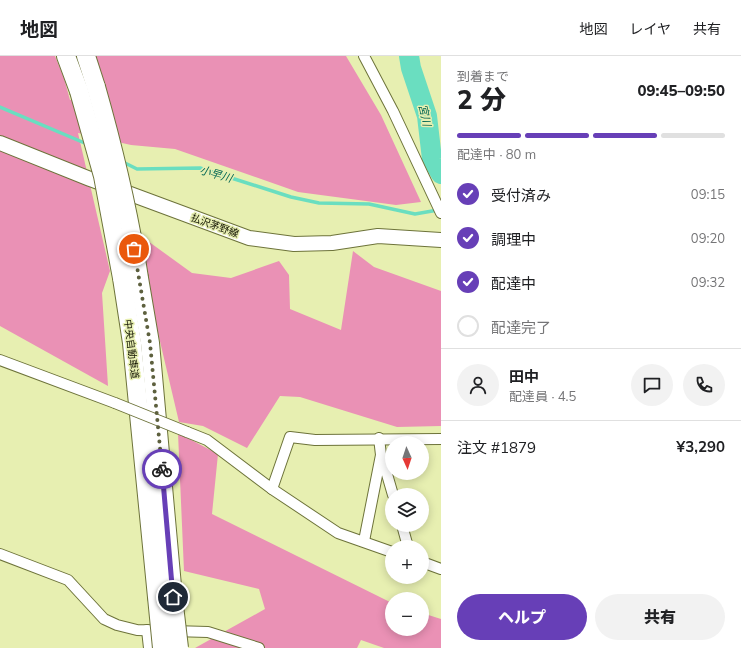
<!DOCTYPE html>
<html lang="ja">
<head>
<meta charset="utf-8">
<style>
	:root { --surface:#fff; --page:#f2f2f2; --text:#202124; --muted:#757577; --line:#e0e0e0; --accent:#673fb7 }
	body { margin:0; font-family:Mulish,"Noto Sans JP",sans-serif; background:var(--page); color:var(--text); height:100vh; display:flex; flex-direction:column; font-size:15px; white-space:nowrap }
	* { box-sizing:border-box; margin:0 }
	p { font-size:13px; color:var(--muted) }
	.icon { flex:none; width:22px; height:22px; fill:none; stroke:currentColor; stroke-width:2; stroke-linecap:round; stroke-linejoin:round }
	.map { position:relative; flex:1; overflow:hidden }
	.details { display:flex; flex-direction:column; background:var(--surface); width:300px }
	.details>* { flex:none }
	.needle { width:26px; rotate:177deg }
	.buttons { position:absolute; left:385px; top:380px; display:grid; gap:8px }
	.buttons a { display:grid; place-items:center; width:44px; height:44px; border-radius:50%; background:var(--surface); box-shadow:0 2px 10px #0003; font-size:20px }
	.pin { position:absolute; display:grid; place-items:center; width:34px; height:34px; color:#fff; margin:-17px; border:2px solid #fff; border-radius:50%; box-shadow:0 1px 4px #0007 }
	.courier { position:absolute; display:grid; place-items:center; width:40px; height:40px; margin:-20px; border:3px solid #673fb7; border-radius:50%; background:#fff; color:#222; box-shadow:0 1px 5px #0007 }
	.overview em { font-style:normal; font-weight:800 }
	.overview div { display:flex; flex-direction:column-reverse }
	.overview { display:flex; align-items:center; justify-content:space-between; height:68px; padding:0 16px }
	h1 { font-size:26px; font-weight:800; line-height:30px }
	.bar { display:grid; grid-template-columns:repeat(4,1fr); gap:6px 4px; align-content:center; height:48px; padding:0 16px }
	.bar i { height:5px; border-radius:3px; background:var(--line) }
	.bar .active { background:var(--accent) }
	.bar p { grid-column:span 4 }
	.line { display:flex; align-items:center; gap:10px; padding:0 16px; border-top:1px solid var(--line) }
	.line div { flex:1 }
	.round { display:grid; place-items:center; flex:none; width:42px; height:42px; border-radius:21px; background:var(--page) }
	ol { padding:0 16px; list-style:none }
	li { display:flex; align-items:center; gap:12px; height:44px }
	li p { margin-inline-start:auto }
	li .icon { padding:4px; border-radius:50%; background:var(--accent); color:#fff; stroke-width:4 }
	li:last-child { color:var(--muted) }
	li i { width:22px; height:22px; border:2px solid var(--line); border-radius:50% }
	.button { display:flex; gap:8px; margin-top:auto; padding:8px 16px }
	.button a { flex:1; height:46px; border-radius:24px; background:var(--accent); color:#fff; font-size:16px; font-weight:800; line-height:46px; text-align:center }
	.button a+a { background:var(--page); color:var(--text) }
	header { display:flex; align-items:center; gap:24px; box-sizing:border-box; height:56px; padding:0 20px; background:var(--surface); border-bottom:1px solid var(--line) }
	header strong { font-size:19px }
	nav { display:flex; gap:22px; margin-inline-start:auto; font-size:14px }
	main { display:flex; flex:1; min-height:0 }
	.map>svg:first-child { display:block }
	.forest { fill:#ea91b5 }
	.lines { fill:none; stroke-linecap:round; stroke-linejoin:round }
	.stream { stroke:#6adec0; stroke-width:3.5 }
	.river { stroke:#6adec0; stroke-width:20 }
	.minor-casing { stroke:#6d733a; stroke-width:12 }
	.secondary-casing { stroke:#6d733a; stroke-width:16 }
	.motorway-casing { stroke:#6d733a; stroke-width:20 }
	.minor { stroke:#fff; stroke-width:10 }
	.secondary { stroke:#fff; stroke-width:14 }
	.motorway { stroke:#fff; stroke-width:18 }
	.minor-bridge-casing { stroke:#6d733a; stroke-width:12; stroke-linecap:butt }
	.motorway-bridge-casing { stroke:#6d733a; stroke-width:20; stroke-linecap:butt }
	.minor-bridge { stroke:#fff; stroke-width:10 }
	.motorway-bridge { stroke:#fff; stroke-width:18 }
	.done { stroke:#5d603e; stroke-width:4; stroke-dasharray:0 7.2 }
	.route { stroke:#673fb7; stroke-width:5 }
	.labels { text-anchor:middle; stroke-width:3; stroke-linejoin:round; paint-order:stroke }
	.street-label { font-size:10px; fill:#121300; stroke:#e7efb1 }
	.water-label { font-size:11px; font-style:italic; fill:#006653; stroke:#e7efb1 }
</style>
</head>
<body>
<header>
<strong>地図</strong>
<nav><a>地図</a><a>レイヤ</a><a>共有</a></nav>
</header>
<main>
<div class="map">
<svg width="441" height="592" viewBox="0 0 441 592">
	<rect width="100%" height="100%" fill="#e7efb1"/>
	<g class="forest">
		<path d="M0,0H55L64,22L70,44L107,38L94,0H346L381,59L421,146L396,149L298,136L175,93L131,89L78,77L110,215L102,237L108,330L0,270Z"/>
		<path d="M134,175L192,217L231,222L279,205L289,219L290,253L341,274L353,195L374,211L441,235V370L397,371L300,341L280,340L247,392L203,370L179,366Z"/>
		<path d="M178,377L218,398L212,458L392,547V573H422V557L441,563V592H384L361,584L357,592H195L265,553L259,533L184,515Z"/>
	</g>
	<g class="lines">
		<g class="stream">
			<path d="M0,51L87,88"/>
			<path d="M121,105L137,113L200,112L291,141L319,147L369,148L415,158L438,154"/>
		</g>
		<path class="river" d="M409,0L411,12L427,60L432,103L441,118"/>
		<g class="minor-casing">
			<g id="minor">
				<path d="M364,0L393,55L441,157"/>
				<path d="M0,304L115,347"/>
				<path d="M187,376L207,384L272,433L338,477L392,496"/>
				<path d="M382,401L393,439"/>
				<path d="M272,433L290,381L315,384L441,383"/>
				<path d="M402,469L408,491"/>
				<path d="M364,485L381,399L379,382"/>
				<path d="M0,498L68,524L104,563L117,569L137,574L208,576L259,592"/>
				<path d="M422,506L441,513"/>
				<path d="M147,574L149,592"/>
			</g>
		</g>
		<g class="secondary-casing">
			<path id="secondary" d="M0,87L90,123L249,182L294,188L332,187L378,180L441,184"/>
		</g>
		<g class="motorway-casing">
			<g id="motorway">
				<path d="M66,0L79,35"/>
				<path d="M86,0L96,31"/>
				<path d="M122,222L132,287L157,541"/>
				<path d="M139,222L150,287L173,541"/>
			</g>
		</g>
		<use href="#minor" class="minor"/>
		<use href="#secondary" class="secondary"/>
		<use href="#motorway" class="motorway"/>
		<g class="minor-bridge-casing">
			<path id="minor-bridge" d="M115,347L187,376"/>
		</g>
		<g class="motorway-bridge-casing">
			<g id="motorway-bridge">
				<path d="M96,31C114,94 129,157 139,222"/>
				<path d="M79,35L103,120L122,222"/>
				<path d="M157,541L162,592"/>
				<path d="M173,541L179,592"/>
			</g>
		</g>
		<use href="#minor-bridge" class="minor-bridge"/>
		<use href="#motorway-bridge" class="motorway-bridge"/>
	</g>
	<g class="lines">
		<path class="done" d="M134,193L150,287L162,413"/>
		<path class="route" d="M162,413L173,541"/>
	</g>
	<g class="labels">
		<g class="street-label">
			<text transform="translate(215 169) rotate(20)" y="4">払沢茅野線</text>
			<text transform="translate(132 293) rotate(83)" y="4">中央自動車道</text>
		</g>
		<g class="water-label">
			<text transform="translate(425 59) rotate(77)" y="4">宮川</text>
			<text transform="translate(216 118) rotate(16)" y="4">小早川</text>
		</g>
	</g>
</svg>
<div class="buttons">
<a><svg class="needle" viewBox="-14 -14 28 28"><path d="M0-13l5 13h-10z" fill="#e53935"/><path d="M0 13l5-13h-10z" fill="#757577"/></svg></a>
<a><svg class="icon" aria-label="layers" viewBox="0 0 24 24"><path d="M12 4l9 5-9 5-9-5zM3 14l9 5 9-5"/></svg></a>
<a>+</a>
<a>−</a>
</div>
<div class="pin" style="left:134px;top:193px;background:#ea580c"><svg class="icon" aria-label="bag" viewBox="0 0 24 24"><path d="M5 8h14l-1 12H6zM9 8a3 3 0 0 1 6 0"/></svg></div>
<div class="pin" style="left:173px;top:541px;background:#1f2937"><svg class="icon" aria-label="home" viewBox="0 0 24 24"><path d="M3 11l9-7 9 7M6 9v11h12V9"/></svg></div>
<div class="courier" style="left:162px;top:413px"><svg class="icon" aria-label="bike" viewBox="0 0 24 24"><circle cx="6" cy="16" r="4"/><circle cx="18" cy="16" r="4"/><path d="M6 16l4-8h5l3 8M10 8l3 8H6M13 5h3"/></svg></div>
</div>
<section class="details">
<div class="overview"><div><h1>2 分</h1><p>到着まで</p></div><em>09:45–09:50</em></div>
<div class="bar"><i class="active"></i><i class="active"></i><i class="active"></i><i></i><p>配達中 · 80 m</p></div>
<ol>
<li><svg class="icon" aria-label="check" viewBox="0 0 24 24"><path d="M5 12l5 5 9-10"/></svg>受付済み<p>09:15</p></li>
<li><svg class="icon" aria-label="check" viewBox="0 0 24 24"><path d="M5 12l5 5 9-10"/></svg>調理中<p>09:20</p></li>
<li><svg class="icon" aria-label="check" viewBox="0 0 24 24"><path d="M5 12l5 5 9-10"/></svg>配達中<p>09:32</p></li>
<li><i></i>配達完了</li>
</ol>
<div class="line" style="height:72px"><a class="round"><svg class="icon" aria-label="person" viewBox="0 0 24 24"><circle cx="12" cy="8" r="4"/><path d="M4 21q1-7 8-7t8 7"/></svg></a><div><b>田中</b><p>配達員 · 4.5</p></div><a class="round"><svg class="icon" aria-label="chat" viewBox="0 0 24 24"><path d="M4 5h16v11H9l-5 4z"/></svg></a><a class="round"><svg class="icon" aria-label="phone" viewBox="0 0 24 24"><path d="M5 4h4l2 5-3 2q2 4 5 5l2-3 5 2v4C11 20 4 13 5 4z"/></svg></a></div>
<div class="line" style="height:52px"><div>注文 #1879</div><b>¥3,290</b></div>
<div class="button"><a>ヘルプ</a><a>共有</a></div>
</section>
</main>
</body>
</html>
